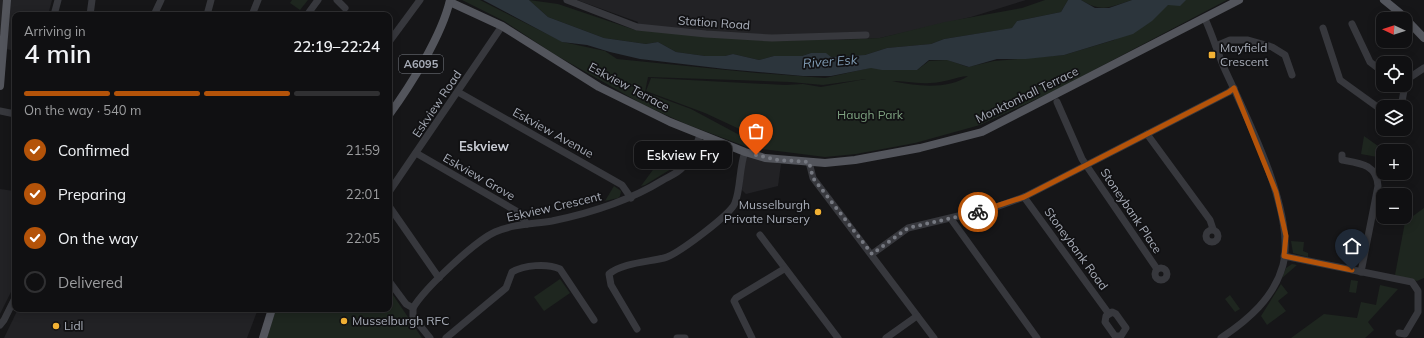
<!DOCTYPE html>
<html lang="en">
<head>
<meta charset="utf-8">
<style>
	:root { --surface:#101012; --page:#19191b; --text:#f1f3f6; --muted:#9c9d9f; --line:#303032; --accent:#b45309 }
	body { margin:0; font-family:Mulish,sans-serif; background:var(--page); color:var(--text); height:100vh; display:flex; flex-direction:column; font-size:15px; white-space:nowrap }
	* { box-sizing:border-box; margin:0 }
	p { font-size:13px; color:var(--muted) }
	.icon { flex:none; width:22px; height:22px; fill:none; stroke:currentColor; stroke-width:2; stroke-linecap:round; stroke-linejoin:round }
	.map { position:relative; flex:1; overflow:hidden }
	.side { position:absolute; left:12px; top:12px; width:380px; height:300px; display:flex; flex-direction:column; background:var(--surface); border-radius:8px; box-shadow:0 2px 10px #0003,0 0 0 1px var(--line) }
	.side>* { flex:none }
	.needle { width:26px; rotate:274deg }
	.controls { position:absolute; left:1376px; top:12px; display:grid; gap:8px }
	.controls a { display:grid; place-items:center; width:36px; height:36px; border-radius:8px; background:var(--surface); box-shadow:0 2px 10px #0003,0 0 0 1px var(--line); font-size:20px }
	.pin { position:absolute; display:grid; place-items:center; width:34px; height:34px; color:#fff; margin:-41px -17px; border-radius:50% 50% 50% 0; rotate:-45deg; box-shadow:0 0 4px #0007 }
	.pin .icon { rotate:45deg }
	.courier { position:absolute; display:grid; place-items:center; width:40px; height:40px; margin:-20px; border:3px solid #b45309; border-radius:50%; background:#fff; color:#222; box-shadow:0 1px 5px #0007 }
	.bubble { position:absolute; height:28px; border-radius:8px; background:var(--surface); box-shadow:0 2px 10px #0003,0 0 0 1px var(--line); font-size:13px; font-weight:600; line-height:28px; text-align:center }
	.overview em { font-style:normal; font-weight:600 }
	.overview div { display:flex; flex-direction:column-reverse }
	.overview { display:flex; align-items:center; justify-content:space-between; height:68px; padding:0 12px }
	h1 { font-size:26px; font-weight:600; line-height:30px }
	.bar { display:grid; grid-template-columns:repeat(4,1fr); gap:6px 4px; align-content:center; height:48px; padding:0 12px }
	.bar i { height:5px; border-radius:3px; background:var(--line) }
	.bar .active { background:var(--accent) }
	.bar p { grid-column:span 4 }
	ol { padding:0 12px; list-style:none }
	li { display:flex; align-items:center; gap:12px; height:44px }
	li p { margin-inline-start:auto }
	li .icon { padding:4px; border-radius:50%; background:var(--accent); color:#fff; stroke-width:4 }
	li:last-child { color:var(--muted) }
	li i { width:22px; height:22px; border:2px solid var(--line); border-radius:50% }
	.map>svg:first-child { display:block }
	.built { fill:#222225 }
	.green { fill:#1e261f; fill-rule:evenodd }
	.water { fill:#2c353c }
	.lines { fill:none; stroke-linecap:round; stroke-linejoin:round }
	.minor { stroke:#37383d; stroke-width:7 }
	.major { stroke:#53555c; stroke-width:8 }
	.done { stroke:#757880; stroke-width:4; stroke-dasharray:0 7.2 }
	.route { stroke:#b45309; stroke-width:5 }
	.poi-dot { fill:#f2b134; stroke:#111113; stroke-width:1.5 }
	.labels { text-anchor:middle; stroke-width:3.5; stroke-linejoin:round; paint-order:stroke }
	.shield { fill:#111113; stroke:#7b7e86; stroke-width:1 }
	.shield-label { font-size:11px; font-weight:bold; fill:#a8adb8 }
	.street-label { font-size:12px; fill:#a8adb8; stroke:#111113 }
	.poi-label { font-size:12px; fill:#a8adb8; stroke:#111113; text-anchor:start }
	.park-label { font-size:12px; fill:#7fa381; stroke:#111113 }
	.water-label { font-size:13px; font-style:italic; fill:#7f9bb3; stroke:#111113 }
	.neighbourhood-label { font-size:13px; font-weight:bold; fill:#c9ccd4; stroke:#111113 }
</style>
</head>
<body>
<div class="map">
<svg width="1424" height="338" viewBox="0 0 1424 338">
	<rect width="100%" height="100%" fill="#161618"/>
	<g class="built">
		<path d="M0,0H52L48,15H15V51L6,49L8,34L0,33Z"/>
		<path d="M577,0H1026L971,17L880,38L838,40L724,37L635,30L638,22Z"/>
		<path d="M747,156L781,164L778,186L746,194L742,190L744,166Z"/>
		<path d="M0,189L14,191L15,284L0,314Z"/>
		<path d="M18,309H258L247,338H4Z"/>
	</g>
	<g class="green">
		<path d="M292,0H308L300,10L290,3Z"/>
		<path d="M462,0H480L563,42L605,51L617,59L757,73L825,78L874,67L917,70L929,61L948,60L968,67L994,61L1064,55L1114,40L1175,0H1227L1054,91L980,125L915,143L856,154L825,157L747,147L686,124L642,104L554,54L504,21ZM968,76C948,90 915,86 892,81C904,81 917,84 930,83C944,83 955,77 968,76ZM648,77L790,82L823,85L866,79L821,87L803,84L785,85L651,78L646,91L705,113L748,133L747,139L691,109L645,92Z"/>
		<path d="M529,0L558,4L635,30L724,37L838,40L880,38L945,22L1022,8L1045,0H1068L1061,12L1017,21L1013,28L944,39L931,44L887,48L865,55L831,57L811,53L802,56H774L759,60L733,54L725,56H705L676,52L658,42L646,44L604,38L548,17Z"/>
		<path d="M1081,0H1132C1109,7 1103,13 1081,0Z"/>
		<path d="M1364,136L1385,151H1383V158L1361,154Z"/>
		<path d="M658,163L671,169L645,185L641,186Z"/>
		<path d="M614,186L621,191L620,196L618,198L605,201Z"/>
		<path d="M1424,208V278L1417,281L1395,275L1405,222Z"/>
		<path d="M1291,241L1304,242L1303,251L1308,253V257L1293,253Z"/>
		<path d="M1349,251L1361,253L1359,260L1354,265L1347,264Z"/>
		<path d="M1292,264L1297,265L1282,278L1286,268Z"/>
		<path d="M560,279L570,293L544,311L534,297Z"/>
		<path d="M1351,280L1358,281L1356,293L1349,292Z"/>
		<path d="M1281,284L1288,293L1278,301L1286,311L1267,325L1261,316Z"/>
		<path d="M1380,285L1398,289L1368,322L1374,330L1365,338H1291L1324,314L1357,318L1361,302L1376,305Z"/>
		<path d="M389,289L422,338H267L276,309H389Z"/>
		<path d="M1230,295L1240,309L1235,312L1225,299Z"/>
	</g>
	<path class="water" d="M483,0H529L548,17L604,38L646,44L658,42L676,52L705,56H725L733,54L759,60L774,56H802L811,53H826L831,57L865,55L887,48L931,44L944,39L1012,28L1017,21L1061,12L1068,0H1081L1095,8H1109L1132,0H1186L1180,6L1168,5L1152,21L1133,34L1064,55L1026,59H997L969,67L947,60H929L917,70H882L871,68L831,76H803L725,69L640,59L610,52L587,45L562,42Z"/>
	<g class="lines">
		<g class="minor">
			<path d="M337,0L345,8"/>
			<path d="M567,0L637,27L706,34L772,38L866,35"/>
			<path d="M54,15L58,0"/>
			<path d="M90,15L92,0"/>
			<path d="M154,15L161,0"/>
			<path d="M207,15L211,0"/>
			<path d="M252,15L258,0"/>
			<path d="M307,15L318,0"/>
			<path d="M1205,19C1213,36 1218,55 1226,72C1248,120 1296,214 1283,265C1274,298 1248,320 1221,338"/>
			<path d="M1352,24L1370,62L1383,72"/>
			<path d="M1323,28L1340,80L1383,111"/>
			<path d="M389,42L420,0"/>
			<path d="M1216,46L1230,40H1248L1272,47L1285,55L1292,75"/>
			<path d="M1405,84L1409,78L1424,68"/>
			<path d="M458,92L622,185L631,198"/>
			<path d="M1057,102L1082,159L1157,269"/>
			<path d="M1401,107L1405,85"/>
			<path d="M0,111L15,114"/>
			<path d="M1389,131L1390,129"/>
			<path d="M1147,134L1210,220L1213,229"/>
			<path d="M416,153L518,212L527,224"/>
			<path d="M1342,155V160C1359,163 1377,164 1378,186L1361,272"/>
			<path d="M809,162L813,178L934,338"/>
			<path d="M389,192L502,26"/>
			<path d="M1024,197L1109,314"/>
			<path d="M389,206L439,278"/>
			<path d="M951,219L1037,338"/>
			<circle cx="1212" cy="236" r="6"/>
			<path d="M760,235L838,338"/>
			<path d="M872,254L908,228L996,207L1024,197L1229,92L1234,88"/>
			<path d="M1284,256L1412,282L1418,291V312L1405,334L1399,333"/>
			<circle cx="1161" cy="274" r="6"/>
			<path d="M389,281L406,304L413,308V317L430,338"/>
			<path d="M413,308C424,289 475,241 495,232C513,224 533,224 552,221C591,213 629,201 663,180C670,176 678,173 683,167C692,158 696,146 700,135"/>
			<path d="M1112,312L1116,314L1126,328L1121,336H1115L1105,322L1106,316Z"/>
			<path d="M0,325L4,320L15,298"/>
			<path d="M637,329L611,285L609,274C622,263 648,262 664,258C677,255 731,214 735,203C741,187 739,168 745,152"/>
			<path d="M446,338L506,288L512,272C524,265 547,263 560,269L594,320"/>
			<path d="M677,338H685"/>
			<path d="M752,338L734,301L736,298L784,269"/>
			<path d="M886,338L917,316"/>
		</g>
		<g class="major">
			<path d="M1384,0L1400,13L1424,38"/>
			<path d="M450,2L502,26L599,87L670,122L745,152L765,158L825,163L855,160L920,148L982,132L1239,0"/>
			<path d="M0,86L7,0"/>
			<path d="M389,115C411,85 442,35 450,0"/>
			<path d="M263,338L272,309"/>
		</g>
	</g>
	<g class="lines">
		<path class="done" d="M756,155L778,160L809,162L813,178L872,254L908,228L978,212"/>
		<path class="route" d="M978,212L1024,197L1229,92L1234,88L1276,192L1286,236L1284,256L1352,270"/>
	</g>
	<g class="poi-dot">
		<rect x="1208" y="51" width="8" height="8" rx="2"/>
		<circle cx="818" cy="212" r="4"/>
		<circle cx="344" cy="321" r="4"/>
		<circle cx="56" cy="326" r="4"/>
	</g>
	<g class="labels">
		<rect class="shield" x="399" y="55" width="44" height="18" rx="3"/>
		<g class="shield-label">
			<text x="421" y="68">A6095</text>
		</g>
		<g class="street-label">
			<text transform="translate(714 23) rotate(4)" y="4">Station Road</text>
			<text transform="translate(629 87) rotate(28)" y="4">Eskview Terrace</text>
			<text transform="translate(1027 95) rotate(-26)" y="4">Monktonhall Terrace</text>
			<text transform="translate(437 104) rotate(-56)" y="4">Eskview Road</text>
			<text transform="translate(553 133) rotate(29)" y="4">Eskview Avenue</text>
			<text transform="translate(479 177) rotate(30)" y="4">Eskview Grove</text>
			<text transform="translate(554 207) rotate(-13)" y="4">Eskview Crescent</text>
			<text transform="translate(1131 211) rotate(56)" y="4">Stoneybank Place</text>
			<text transform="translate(1076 249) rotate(54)" y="4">Stoneybank Road</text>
		</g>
		<g class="poi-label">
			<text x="1220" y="52">Mayfield<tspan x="1220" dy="14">Crescent</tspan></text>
			<text x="810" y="209" text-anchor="end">Musselburgh<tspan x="810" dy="14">Private Nursery</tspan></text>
			<text x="352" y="325">Musselburgh RFC</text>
			<text x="64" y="330">Lidl</text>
		</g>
		<g class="park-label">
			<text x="870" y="119">Haugh Park</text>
		</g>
		<g class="water-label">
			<text transform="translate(830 61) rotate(-4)" y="5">River Esk</text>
		</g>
		<g class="neighbourhood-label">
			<text x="484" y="151">Eskview</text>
		</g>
	</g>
</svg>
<div class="controls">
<a><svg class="needle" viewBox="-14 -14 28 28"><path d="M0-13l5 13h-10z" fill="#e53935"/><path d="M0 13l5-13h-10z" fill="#9c9d9f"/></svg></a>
<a><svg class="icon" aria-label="locate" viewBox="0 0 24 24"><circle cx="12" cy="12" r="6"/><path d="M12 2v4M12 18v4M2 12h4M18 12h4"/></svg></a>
<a><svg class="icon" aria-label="layers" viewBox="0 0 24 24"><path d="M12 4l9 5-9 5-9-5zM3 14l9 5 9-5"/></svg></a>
<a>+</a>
<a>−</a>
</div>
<div class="pin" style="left:756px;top:155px;background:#ea580c"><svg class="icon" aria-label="bag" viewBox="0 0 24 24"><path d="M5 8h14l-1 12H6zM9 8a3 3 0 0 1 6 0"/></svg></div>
<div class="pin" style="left:1352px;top:270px;background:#1f2937"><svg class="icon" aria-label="home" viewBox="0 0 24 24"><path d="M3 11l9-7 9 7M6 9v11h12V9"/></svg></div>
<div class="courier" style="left:978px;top:212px"><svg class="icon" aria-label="bike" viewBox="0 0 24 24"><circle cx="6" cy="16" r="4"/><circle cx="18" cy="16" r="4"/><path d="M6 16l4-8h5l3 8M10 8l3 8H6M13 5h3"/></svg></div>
<div class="bubble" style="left:634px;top:141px;width:98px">Eskview Fry</div>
<section class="side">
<div class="overview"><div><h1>4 min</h1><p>Arriving in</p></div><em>22:19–22:24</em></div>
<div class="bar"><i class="active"></i><i class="active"></i><i class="active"></i><i></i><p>On the way · 540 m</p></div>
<ol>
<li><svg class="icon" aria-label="check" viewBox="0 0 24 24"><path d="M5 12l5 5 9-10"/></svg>Confirmed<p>21:59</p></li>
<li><svg class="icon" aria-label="check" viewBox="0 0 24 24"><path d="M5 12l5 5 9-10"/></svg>Preparing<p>22:01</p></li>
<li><svg class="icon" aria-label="check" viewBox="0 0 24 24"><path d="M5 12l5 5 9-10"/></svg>On the way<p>22:05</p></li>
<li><i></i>Delivered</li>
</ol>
</section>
</div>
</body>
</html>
